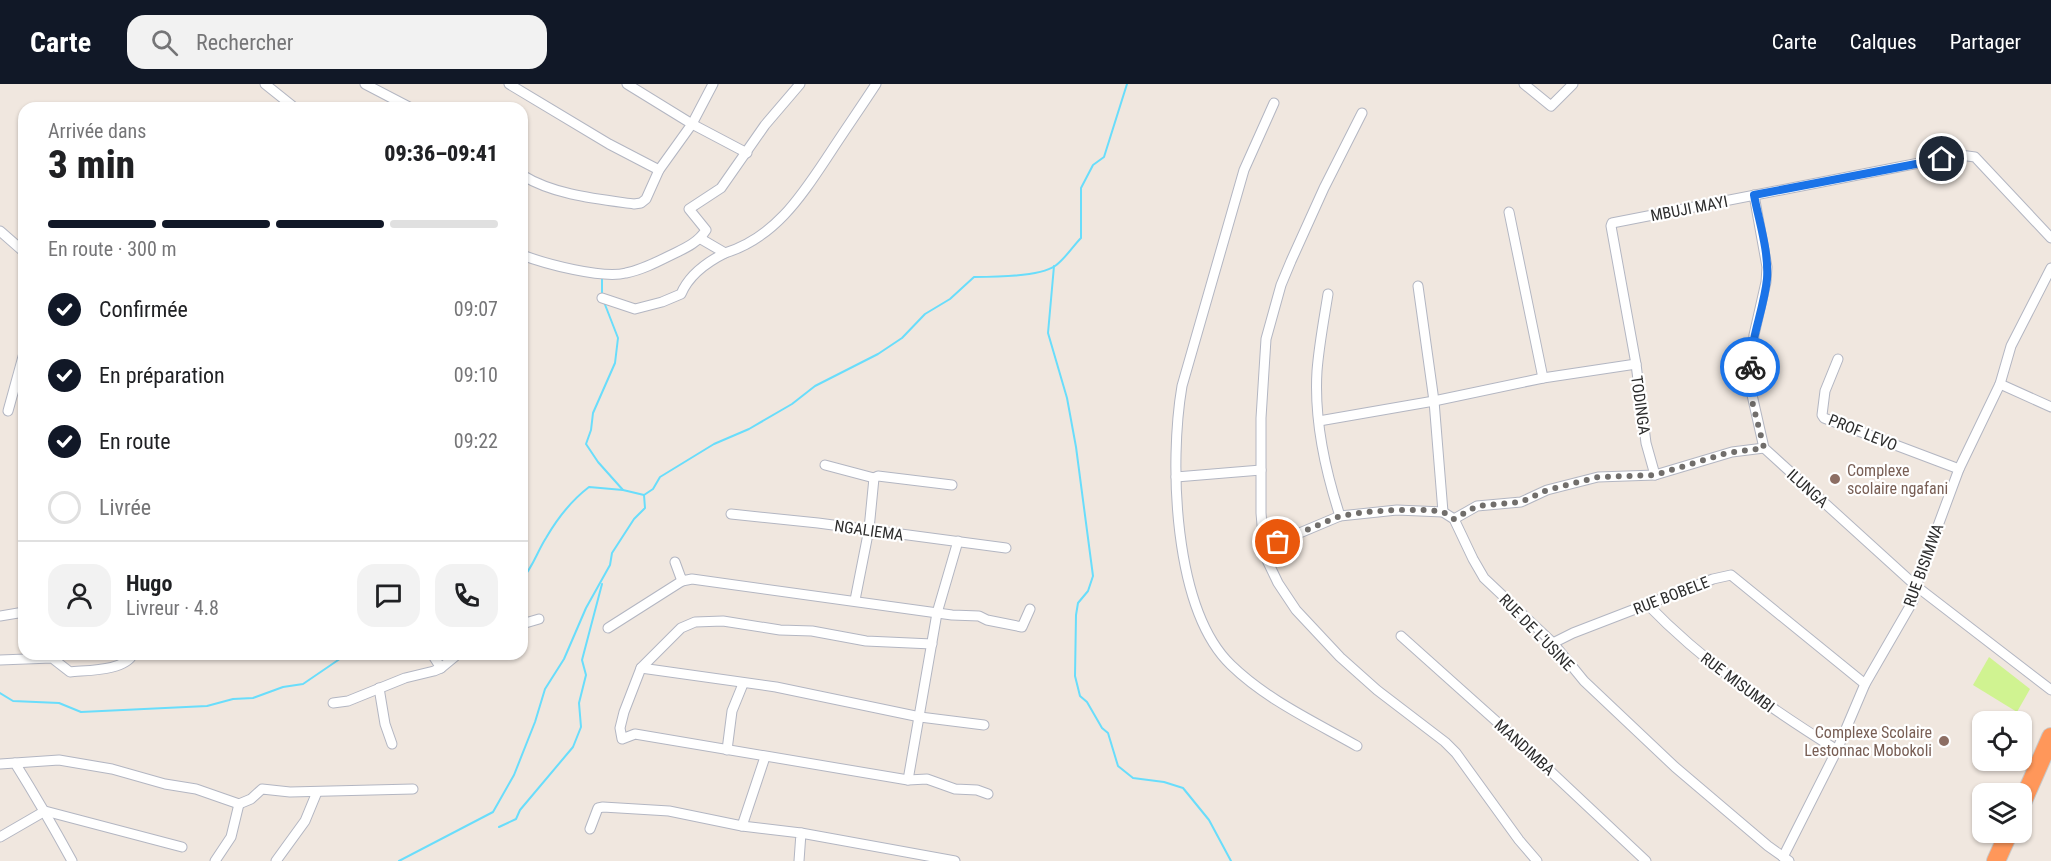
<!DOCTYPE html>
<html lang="fr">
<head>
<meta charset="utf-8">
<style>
	:root { --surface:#fff; --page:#f2f2f2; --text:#202124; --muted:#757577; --line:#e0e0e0; --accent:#111827 }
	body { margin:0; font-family:"Roboto Condensed",sans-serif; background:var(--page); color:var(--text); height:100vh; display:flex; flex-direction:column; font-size:22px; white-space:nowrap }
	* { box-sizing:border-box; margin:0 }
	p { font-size:20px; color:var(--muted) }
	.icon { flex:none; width:33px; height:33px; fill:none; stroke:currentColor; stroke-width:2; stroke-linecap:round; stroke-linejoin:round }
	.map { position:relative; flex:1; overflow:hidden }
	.sheet { position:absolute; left:18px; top:18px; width:510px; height:558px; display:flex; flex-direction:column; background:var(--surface); border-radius:18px; box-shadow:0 2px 4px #0004 }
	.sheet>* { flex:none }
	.buttons { position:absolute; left:1972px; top:627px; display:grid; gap:12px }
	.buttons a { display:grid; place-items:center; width:60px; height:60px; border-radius:12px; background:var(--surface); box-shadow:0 2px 4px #0004; font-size:30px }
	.pin { position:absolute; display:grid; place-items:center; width:51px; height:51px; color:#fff; margin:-26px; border:3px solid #fff; border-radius:50%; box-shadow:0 2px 6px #0007 }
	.courier { position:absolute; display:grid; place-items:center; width:60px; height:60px; margin:-30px; border:4px solid #1a73e8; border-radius:50%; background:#fff; color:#222; box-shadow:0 2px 8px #0007 }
	.head em { font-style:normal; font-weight:800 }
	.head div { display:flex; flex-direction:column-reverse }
	.head { display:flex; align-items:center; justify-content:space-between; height:102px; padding:0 30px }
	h1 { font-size:39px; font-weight:800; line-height:45px }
	.bar { display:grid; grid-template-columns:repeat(4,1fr); gap:9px 6px; align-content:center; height:72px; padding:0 30px }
	.bar i { height:8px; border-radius:4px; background:var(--line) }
	.bar .current { background:var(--accent) }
	.bar p { grid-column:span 4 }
	.line { display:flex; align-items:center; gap:15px; padding:0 30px; border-top:2px solid var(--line) }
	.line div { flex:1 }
	.round { display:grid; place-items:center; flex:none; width:63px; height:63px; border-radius:18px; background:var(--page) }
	ol { padding:0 30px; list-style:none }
	li { display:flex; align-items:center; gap:18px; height:66px }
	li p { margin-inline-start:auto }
	li .icon { padding:6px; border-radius:50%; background:var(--accent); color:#fff; stroke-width:4 }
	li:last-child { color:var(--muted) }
	li i { width:33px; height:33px; border:3px solid var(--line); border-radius:50% }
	header { display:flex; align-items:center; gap:36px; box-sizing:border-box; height:84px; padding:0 30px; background:var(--accent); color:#fff }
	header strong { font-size:28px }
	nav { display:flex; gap:33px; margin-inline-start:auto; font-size:21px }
	.search { width:420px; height:54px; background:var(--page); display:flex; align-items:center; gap:15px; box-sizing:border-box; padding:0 21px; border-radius:18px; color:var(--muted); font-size:22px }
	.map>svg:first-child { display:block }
	.pitch { fill:#d0f391 }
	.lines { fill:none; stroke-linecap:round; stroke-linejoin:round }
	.stream { stroke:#69ddfb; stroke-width:2 }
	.street-casing { stroke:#b3b6c2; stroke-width:11 }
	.highway-casing { stroke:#c8c8c8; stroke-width:20 }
	.street { stroke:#fff; stroke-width:9 }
	.highway { stroke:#ff975a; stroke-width:18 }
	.done { stroke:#716e6b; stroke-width:6; stroke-dasharray:0 10.8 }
	.route { stroke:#1a73e8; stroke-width:8 }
	.education-dot { fill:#8d6e63; stroke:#fff; stroke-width:2 }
	.labels { text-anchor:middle; stroke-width:4.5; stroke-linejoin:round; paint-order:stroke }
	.street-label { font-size:16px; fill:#2d2d2d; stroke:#fff }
	.education-label { font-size:16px; fill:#785e54; stroke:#fff; text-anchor:start }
</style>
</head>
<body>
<header>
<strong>Carte</strong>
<div class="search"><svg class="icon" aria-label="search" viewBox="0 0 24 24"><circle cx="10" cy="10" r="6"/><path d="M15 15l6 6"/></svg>Rechercher</div>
<nav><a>Carte</a><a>Calques</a><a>Partager</a></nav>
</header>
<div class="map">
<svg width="2051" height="777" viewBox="0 0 2051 777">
	<rect width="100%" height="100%" fill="#f0e7df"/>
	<path class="pitch" d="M1989,573L2030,605L2017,628L1973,601Z"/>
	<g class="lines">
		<g class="stream">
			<path d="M1054,182L1048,249L1067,314L1076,363L1093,492L1088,507L1078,519L1076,531L1075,592L1080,612L1087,618L1102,644L1108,649L1118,682L1133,694L1164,698L1183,704L1209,736L1231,777"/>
			<path d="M602,192V210"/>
			<path d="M604,218L618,254L615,279L593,329L591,346L586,360L598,378L623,406"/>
			<path d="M644,411L653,405L660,393L714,360L749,345L792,320L815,302L878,270L902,254L925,230L950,215L974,193C994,193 1039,193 1055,182C1065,175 1073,162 1081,154V104L1093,81L1104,73L1127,0"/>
			<path d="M522,495C533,483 537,468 546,454C557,435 572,416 589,403L623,406L644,411"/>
			<path d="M0,609L13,617L59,619L81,628L207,622L233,615L253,614L283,603L303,600L347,570"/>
			<path d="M499,743L516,735L520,726L573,663L581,643L579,619L586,591L582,576L602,500"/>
			<path d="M399,777L493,728L514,691L535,638L545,605L564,575L586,524L610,481L612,469L634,435L645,424L644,411"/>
		</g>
		<g class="street-casing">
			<g id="street">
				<path d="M265,0L295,24"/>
				<path d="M365,0L411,24"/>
				<path d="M509,0L609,60L659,86"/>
				<path d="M627,0L692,40L747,69"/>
				<path d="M1524,0L1551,22L1573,0"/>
				<path d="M1274,19L1244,86L1182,302C1169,378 1173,525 1231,581C1267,616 1315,638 1357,662"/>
				<path d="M1362,29L1324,104L1291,177L1281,201L1266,255L1261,334V429L1264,464L1266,474L1278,499L1296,526L1340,573L1377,606L1445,658L1456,669L1519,756L1537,777"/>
				<path d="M522,91C554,111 597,115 634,120L641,119L646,115L659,86L692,40L713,0"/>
				<path d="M1754,111L1767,183L1766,198L1754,251L1750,302L1764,364L1916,502L2051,606"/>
				<path d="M1509,128L1543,294"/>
				<path d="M0,147L24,168"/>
				<path d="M701,155L725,169C776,153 802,111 830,69C845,46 861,23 876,0"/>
				<path d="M522,171C546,180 602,195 626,189C641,186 655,179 669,172C683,165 697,160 706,146L689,125L721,104L765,41L800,0"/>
				<path d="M1418,202L1434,317L1443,428"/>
				<path d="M1328,210C1324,235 1319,261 1317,287C1314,335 1325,386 1340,432"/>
				<path d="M602,214L635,225L662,218L681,210C689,191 707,178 725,169"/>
				<path d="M1838,275L1825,307L1822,331L1824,334L1959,385"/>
				<path d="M2000,300L2051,323"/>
				<path d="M8,327L24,269"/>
				<path d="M1319,337L1434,317L1543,294L1636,280"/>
				<path d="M1764,364L1732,368L1655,391L1646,359L1636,280L1611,142L1612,139L1960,71L1975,73L2051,154"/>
				<path d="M825,381L874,394"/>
				<path d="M1176,393L1261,386"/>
				<path d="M731,430L818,439L1006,464"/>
				<path d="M1454,435L1477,422L1521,418L1547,406L1598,393L1655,391"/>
				<path d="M1264,464L1340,432L1397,426L1443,428L1454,435L1473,475L1484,494L1553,559L1584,597L1675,683L1768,762L1789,777"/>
				<path d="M675,478L682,497L692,495L952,531L979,532L987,536L1022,543L1030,525"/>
				<path d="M855,516L869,445L874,394L878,392L952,401"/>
				<path d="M1647,520C1703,578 1770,624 1837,666"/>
				<path d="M0,532L24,528"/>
				<path d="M522,540L539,535"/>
				<path d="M608,544L682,497"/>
				<path d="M1401,552L1515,654L1646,777"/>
				<path d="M1553,559L1573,549L1713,495L1731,491L1865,600"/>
				<path d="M932,560L866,557L812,547L780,546L723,537L695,538L681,544L641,584L624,628L620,644L622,655L635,650L908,696L927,695L955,705L977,706L988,710"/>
				<path d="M432,570L441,584"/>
				<path d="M0,576L52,574L70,588C87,586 125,587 133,570"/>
				<path d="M641,584L776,603L920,633L984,641"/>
				<path d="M379,604L385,640L392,660"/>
				<path d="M333,619L348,617L405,594L434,587L441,584L458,570"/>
				<path d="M727,666L732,627L743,600"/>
				<path d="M15,679L59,676L112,685L165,700L196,705L239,720L251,715L262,705L290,708L413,705"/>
				<path d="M0,680L15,679C35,711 54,744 72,777"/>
				<path d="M908,696L937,529L958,457"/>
				<path d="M742,742L765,673"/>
				<path d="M590,745L598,724L603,723L669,727L742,742L801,749L799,777"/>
				<path d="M801,749L955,777"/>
				<path d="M0,753L45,727L182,763"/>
				<path d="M1783,773L1837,666L1865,600L1913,517L1919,493L1959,385L2000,300L2011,262L2051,184"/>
				<path d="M215,777L231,753L239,720"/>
				<path d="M276,777L305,737L317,708"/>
			</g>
		</g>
		<g class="highway-casing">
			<g id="highway">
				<path d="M2022,719L2051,653"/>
				<path d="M1996,777L2009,748"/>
			</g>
		</g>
		<use href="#street" class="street"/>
		<use href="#highway" class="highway"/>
	</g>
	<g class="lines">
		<path class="done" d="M1278,458L1340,432L1366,428L1397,426H1429L1443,428L1454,435L1477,422L1521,418L1547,406L1598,393L1655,391L1727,369L1764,364L1750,309V283"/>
		<path class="route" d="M1750,283C1751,253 1764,225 1767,195C1769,167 1759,138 1754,111L1942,75"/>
	</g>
	<g class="education-dot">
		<circle cx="1835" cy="395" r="6"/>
		<circle cx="1944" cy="657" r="6"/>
	</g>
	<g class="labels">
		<g class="street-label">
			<text transform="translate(1689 124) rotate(-11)" y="6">MBUJI MAYI</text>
			<text transform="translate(1641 321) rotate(82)" y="6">TODINGA</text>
			<text transform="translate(1863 348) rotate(22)" y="6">PROF LEVO</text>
			<text transform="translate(1808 404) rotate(42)" y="6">ILUNGA</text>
			<text transform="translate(869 446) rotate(8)" y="6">NGALIEMA</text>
			<text transform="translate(1923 481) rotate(-70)" y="6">RUE BISIMWA</text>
			<text transform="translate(1671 511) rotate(-21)" y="6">RUE BOBELE</text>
			<text transform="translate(1537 548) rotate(46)" y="6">RUE DE L'USINE</text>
			<text transform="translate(1738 598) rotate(37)" y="6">RUE MISUMBI</text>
			<text transform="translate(1525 663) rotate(42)" y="6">MANDIMBA</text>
		</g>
		<g class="education-label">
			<text x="1847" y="392">Complexe<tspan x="1847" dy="18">scolaire ngafani</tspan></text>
			<text x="1932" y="654" text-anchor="end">Complexe Scolaire<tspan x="1932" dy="18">Lestonnac Mobokoli</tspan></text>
		</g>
	</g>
</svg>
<div class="buttons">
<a><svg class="icon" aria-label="locate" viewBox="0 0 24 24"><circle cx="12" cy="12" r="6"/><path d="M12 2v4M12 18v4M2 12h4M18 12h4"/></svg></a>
<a><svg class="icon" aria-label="layers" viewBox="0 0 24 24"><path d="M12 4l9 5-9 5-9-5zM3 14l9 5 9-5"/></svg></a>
</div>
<div class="pin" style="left:1278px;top:458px;background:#ea580c"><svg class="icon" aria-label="bag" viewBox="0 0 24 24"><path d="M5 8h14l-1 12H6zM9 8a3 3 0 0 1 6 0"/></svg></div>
<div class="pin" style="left:1942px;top:75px;background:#1f2937"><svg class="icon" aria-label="home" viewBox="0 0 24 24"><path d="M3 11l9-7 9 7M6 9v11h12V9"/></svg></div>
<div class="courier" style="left:1750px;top:283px"><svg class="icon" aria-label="bike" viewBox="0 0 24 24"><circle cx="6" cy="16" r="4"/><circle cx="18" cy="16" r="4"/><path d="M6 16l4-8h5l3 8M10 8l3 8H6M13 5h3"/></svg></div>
<section class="sheet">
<div class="head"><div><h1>3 min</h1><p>Arrivée dans</p></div><em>09:36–09:41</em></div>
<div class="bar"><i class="current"></i><i class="current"></i><i class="current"></i><i></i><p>En route · 300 m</p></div>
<ol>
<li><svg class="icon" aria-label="check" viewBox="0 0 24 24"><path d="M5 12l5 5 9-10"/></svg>Confirmée<p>09:07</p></li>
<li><svg class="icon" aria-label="check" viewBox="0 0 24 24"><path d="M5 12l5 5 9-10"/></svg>En préparation<p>09:10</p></li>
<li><svg class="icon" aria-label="check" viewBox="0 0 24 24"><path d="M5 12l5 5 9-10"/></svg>En route<p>09:22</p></li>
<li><i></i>Livrée</li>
</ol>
<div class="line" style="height:108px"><a class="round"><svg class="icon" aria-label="person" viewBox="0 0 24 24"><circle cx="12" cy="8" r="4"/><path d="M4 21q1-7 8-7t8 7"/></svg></a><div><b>Hugo</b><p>Livreur · 4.8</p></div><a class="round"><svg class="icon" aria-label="chat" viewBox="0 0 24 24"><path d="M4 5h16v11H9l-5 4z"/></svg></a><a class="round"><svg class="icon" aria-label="phone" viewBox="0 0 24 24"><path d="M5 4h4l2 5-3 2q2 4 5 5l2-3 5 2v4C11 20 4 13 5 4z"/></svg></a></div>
</section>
</div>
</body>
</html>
